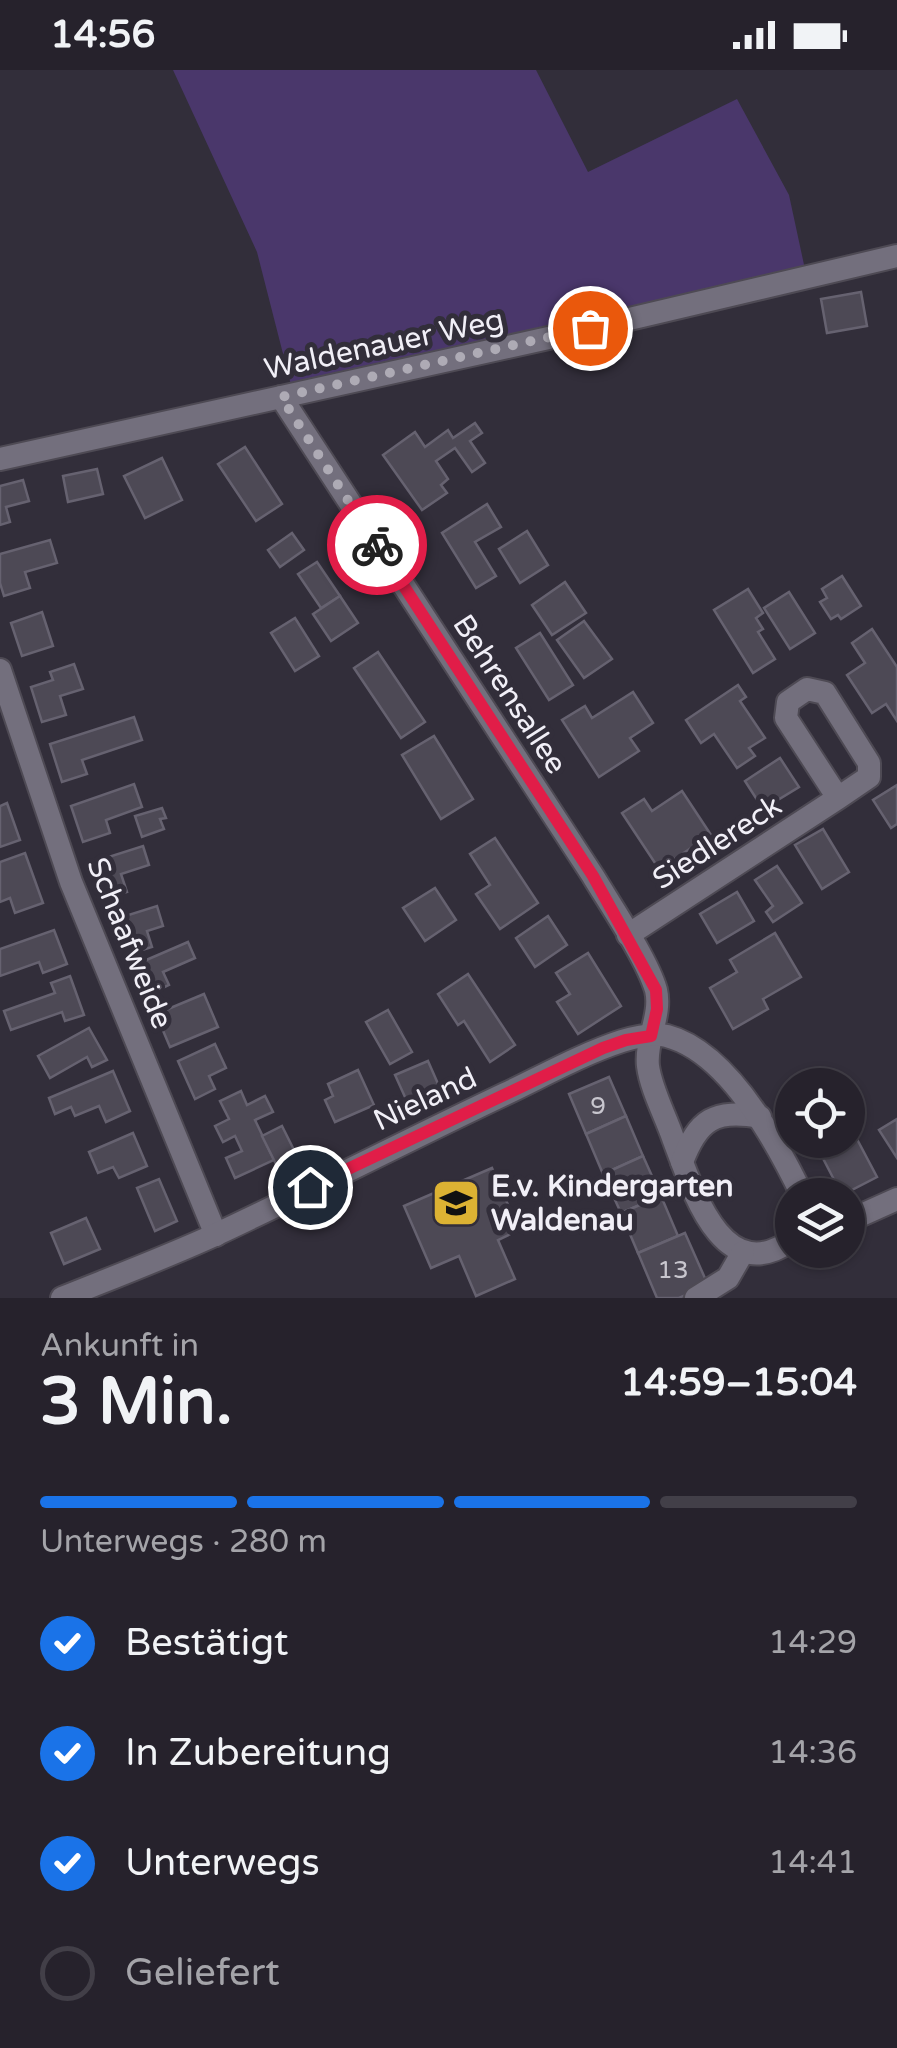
<!DOCTYPE html>
<html lang="de">
<head>
<meta charset="utf-8">
<style>
	:root { --surface:#26222c; --page:#2e2a34; --text:#f1f3f6; --muted:#a4a4a9; --line:#423f48; --accent:#1a73e8 }
	body { margin:0; font-family:"Varela Round",sans-serif; background:var(--page); color:var(--text); height:100vh; display:flex; flex-direction:column; font-size:38px; white-space:nowrap }
	* { box-sizing:border-box; margin:0 }
	p { font-size:32px; color:var(--muted) }
	.icon { flex:none; width:55px; height:55px; fill:none; stroke:currentColor; stroke-width:2; stroke-linecap:round; stroke-linejoin:round }
	.map { position:relative; height:1228px; overflow:hidden }
	.sheet { display:flex; flex-direction:column; background:var(--surface); flex:1 }
	.sheet>* { flex:none }
	.controls { position:absolute; left:775px; top:998px; display:grid; gap:20px }
	.controls a { display:grid; place-items:center; width:90px; height:90px; border-radius:50%; background:var(--surface); box-shadow:0 2px 8px #0004,0 0 0 2px var(--line); font-size:50px }
	.pin { position:absolute; display:grid; place-items:center; width:85px; height:85px; color:#fff; margin:-42px; border:5px solid #fff; border-radius:50%; box-shadow:0 2px 10px #0007 }
	.courier { position:absolute; display:grid; place-items:center; width:100px; height:100px; margin:-50px; border:8px solid #e11d48; border-radius:50%; background:#fff; color:#222; box-shadow:0 2px 12px #0007 }
	.headline em { font-style:normal; font-weight:800 }
	.headline div { display:flex; flex-direction:column-reverse }
	.headline { display:flex; align-items:center; justify-content:space-between; height:170px; padding:0 40px }
	h1 { font-size:65px; font-weight:800; line-height:75px }
	.bar { display:grid; grid-template-columns:repeat(4,1fr); gap:15px 10px; align-content:center; height:120px; padding:0 40px }
	.bar i { height:12px; border-radius:8px; background:var(--line) }
	.bar .current { background:var(--accent) }
	.bar p { grid-column:span 4 }
	ol { padding:0 40px; list-style:none }
	li { display:flex; align-items:center; gap:30px; height:110px }
	li p { margin-inline-start:auto }
	li .icon { padding:10px; border-radius:50%; background:var(--accent); color:#fff; stroke-width:4 }
	li:last-child { color:var(--muted) }
	li i { width:55px; height:55px; border:5px solid var(--line); border-radius:50% }
	.status { display:flex; justify-content:space-between; align-items:center; height:70px; padding:0 50px; background:var(--surface); direction:ltr }
	.status svg { height:28px; fill:currentColor }
	.map>svg:first-child { display:block }
	.green { fill:#4a376b }
	.building { fill:#4d4955; stroke:#666270; stroke-width:2.5 }
	.lines { fill:none; stroke-linecap:round; stroke-linejoin:round }
	.minor-casing { stroke:#4e4a54; stroke-width:26 }
	.minor { stroke:#736f7d; stroke-width:22 }
	.done { stroke:#aeabb5; stroke-width:10; stroke-dasharray:0 18 }
	.route { stroke:#e11d48; stroke-width:12 }
	.labels { text-anchor:middle; stroke-width:10; stroke-linejoin:round; paint-order:stroke }
	.number-label { font-size:25px; fill:#c8c6ce }
	.street-label { font-size:30px; fill:#f1eff7; stroke:#322e3a }
	.poi-label { font-size:30px; font-weight:bold; fill:#f1eff7; stroke:#322e3a; text-anchor:start }
</style>
</head>
<body>
<div class="status"><b>14:56</b><svg viewBox="0 0 49 12"><path d="M0 12V9h3v3zM5 12V6h3v6zM10 12V3h3v9zM15 12V0h3v12zM26 1h20v11H26zM47 4h2v5h-2z"/></svg></div>
<div class="map">
<svg width="897" height="1228" viewBox="0 0 897 1228">
	<rect width="100%" height="100%" fill="#322e3a"/>
	<path class="green" d="M173,0H536L588,102L737,29L789,125L806,204L291,315L257,182Z"/>
	<g class="building">
		<path d="M861,222L867,256L827,263L821,229Z"/>
		<path d="M475,353L482,363L470,371L485,393L472,402L455,378L436,391L448,409L441,415L447,423L422,440L383,385L415,362L425,377L448,360L453,368Z"/>
		<path d="M245,377L282,434L256,451L218,394Z"/>
		<path d="M162,388L182,430L145,448L124,406Z"/>
		<path d="M97,399L103,424L68,432L63,406Z"/>
		<path d="M23,410L29,431L6,437L10,452L0,455V416Z"/>
		<path d="M487,434L501,457L475,472L496,506L476,518L442,463Z"/>
		<path d="M527,461L548,495L520,513L499,479Z"/>
		<path d="M292,463L304,480L280,497L268,480Z"/>
		<path d="M50,470L57,493L25,502L30,518L4,526L0,513V484Z"/>
		<path d="M317,492L340,526L321,538L298,504Z"/>
		<path d="M842,506L861,536L841,549L838,545L831,549L820,532L827,528L822,519Z"/>
		<path d="M565,512L586,543L552,565L532,535Z"/>
		<path d="M748,519L763,543L756,548L763,559L758,562L775,589L753,603L714,540Z"/>
		<path d="M789,522L815,563L790,579L764,538Z"/>
		<path d="M340,526L358,553L331,571L313,544Z"/>
		<path d="M42,542L53,576L22,586L11,553Z"/>
		<path d="M295,548L319,586L295,601L271,563Z"/>
		<path d="M584,551L612,589L584,608L557,570Z"/>
		<path d="M872,559L897,597V651L886,634L872,643L847,605L865,593L852,573Z"/>
		<path d="M540,563L573,615L549,630L516,578Z"/>
		<path d="M378,582L425,652L401,668L354,598Z"/>
		<path d="M74,594L83,619L60,626L66,645L42,652L31,617L53,610L50,602Z"/>
		<path d="M738,615L746,627L740,631L765,668L749,678L755,686L737,698L714,664L701,673L686,650Z"/>
		<path d="M633,622L653,653L630,668L639,681L599,707L562,650L585,636L592,648Z"/>
		<path d="M134,647L142,670L82,690L87,704L62,712L50,674Z"/>
		<path d="M434,666L473,729L441,749L402,685Z"/>
		<path d="M780,688L799,717L763,739L745,711Z"/>
		<path d="M134,714L142,737L106,750L110,763L83,772L71,736Z"/>
		<path d="M897,715V754L891,758L873,730Z"/>
		<path d="M682,721L711,765L659,799L622,743L644,729L652,741Z"/>
		<path d="M7,733L20,770L0,777V736Z"/>
		<path d="M162,738L166,748L160,749L164,759L142,767L135,746Z"/>
		<path d="M823,759L849,802L822,819L795,775Z"/>
		<path d="M495,768L538,833L500,859L476,824L490,815L470,784Z"/>
		<path d="M143,776L149,795L121,804L127,822L111,827L99,790Z"/>
		<path d="M25,783L43,833L15,843L10,828L0,832V792Z"/>
		<path d="M777,796L802,833L773,852L766,842L773,836L755,810Z"/>
		<path d="M435,818L456,850L425,871L403,838Z"/>
		<path d="M737,822L754,851L717,873L700,844Z"/>
		<path d="M157,836L163,856L147,861L152,877L133,883L122,847Z"/>
		<path d="M548,846L567,875L535,897L516,868Z"/>
		<path d="M54,860L67,894L43,903L39,892L0,906V879Z"/>
		<path d="M775,863L801,907L763,929L768,939L733,959L710,918L737,902L730,890Z"/>
		<path d="M188,872L195,888L163,902L169,915L150,924L137,894Z"/>
		<path d="M588,883L621,936L578,964L557,932L570,924L556,903Z"/>
		<path d="M468,904L515,975L490,992L464,951L458,955L438,924Z"/>
		<path d="M70,906L84,945L65,951L62,942L11,960L4,941L55,923L51,913Z"/>
		<path d="M204,924L218,957L170,977L156,944Z"/>
		<path d="M388,940L412,982L390,994L366,952Z"/>
		<path d="M89,958L107,990L92,997L87,987L50,1008L38,986Z"/>
		<path d="M215,974L226,998L209,1006L215,1019L195,1029L178,991Z"/>
		<path d="M428,991L442,1023L410,1038L395,1005Z"/>
		<path d="M358,1000L374,1035L335,1052L325,1030L333,1026L328,1014Z"/>
		<path d="M113,1001L130,1041L106,1052L99,1036L75,1046L71,1037L55,1044L49,1028Z"/>
		<path d="M609,1007L626,1046L586,1064L569,1024Z"/>
		<path d="M241,1021L247,1035L265,1026L273,1042L255,1050L274,1090L235,1108L226,1088L242,1081L235,1066L223,1072L215,1056L229,1049L220,1031Z"/>
		<path d="M626,1046L643,1086L603,1104L586,1064Z"/>
		<path d="M897,1049V1088L879,1060Z"/>
		<path d="M849,1054L877,1107L842,1125L814,1071L848,1070Z"/>
		<path d="M282,1056L300,1092L280,1102L262,1066Z"/>
		<path d="M133,1063L147,1096L119,1108L113,1097L98,1103L89,1082Z"/>
		<path d="M643,1086L661,1126L621,1143L603,1104Z"/>
		<path d="M492,1098L519,1160L498,1170L515,1209L476,1226L459,1186L431,1198L404,1136Z"/>
		<path d="M159,1109L177,1151L155,1161L137,1118Z"/>
		<path d="M661,1126L678,1166L638,1183L621,1143Z"/>
		<path d="M86,1148L100,1179L64,1194L51,1163Z"/>
		<path d="M685,1163L708,1215L679,1228H657L638,1183Z"/>
	</g>
	<g class="lines">
		<g class="minor-casing">
			<g id="minor">
				<path d="M281,327L593,806C611,836 647,889 656,920C662,945 645,970 648,996C651,1019 665,1045 673,1068C692,1118 722,1220 792,1170"/>
				<path d="M0,389L553,267L897,186"/>
				<path d="M0,600L71,812L216,1165"/>
				<path d="M628,865L838,728L869,707V693L825,623L807,619L788,632L786,648L838,728"/>
				<path d="M682,1092C698,1049 715,1039 760,1047"/>
				<path d="M848,1151L897,1129"/>
				<path d="M62,1228C114,1207 167,1187 217,1164C313,1119 408,1070 505,1024C543,1006 582,984 622,971C635,967 654,963 667,966C728,982 777,1073 802,1125"/>
				<path d="M696,1228L728,1208L743,1182"/>
			</g>
		</g>
		<use href="#minor" class="minor"/>
	</g>
	<g class="lines">
		<path class="done" d="M377,475L281,327L590,258"/>
		<path class="route" d="M310,1117L603,978L626,970L651,966L657,939L656,920L593,806L377,475"/>
	</g>
	<defs>
		<g id="school-square" transform="scale(2.5)"><rect x="-9" y="-9" width="18" height="18" rx="4" fill="#dcb233" stroke="#322e3a"/><path d="M0-5L7-2L0 1L-7-2ZM-4 1L0 2.5L4 1V4Q0 6-4 4Z" fill="#111"/></g>
	</defs>
	<g fill-rule="evenodd">
		<use href="#school-square" x="456" y="1133"/>
	</g>
	<g class="labels">
		<g class="number-label">
			<text x="598" y="1044">9</text>
			<text x="673" y="1208">13</text>
		</g>
		<g class="street-label">
			<text transform="translate(384 274) rotate(-12)" y="10">Waldenauer Weg</text>
			<text transform="translate(510 624) rotate(57)" y="10">Behrensallee</text>
			<text transform="translate(717 772) rotate(-33)" y="10">Siedlereck</text>
			<text transform="translate(130 873) rotate(68)" y="10">Schaafweide</text>
			<text transform="translate(425 1029) rotate(-25)" y="10">Nieland</text>
		</g>
		<g class="poi-label">
			<text x="491" y="1126">E.v. Kindergarten<tspan x="491" dy="34">Waldenau</tspan></text>
		</g>
	</g>
</svg>
<div class="controls">
<a><svg class="icon" aria-label="locate" viewBox="0 0 24 24"><circle cx="12" cy="12" r="6"/><path d="M12 2v4M12 18v4M2 12h4M18 12h4"/></svg></a>
<a><svg class="icon" aria-label="layers" viewBox="0 0 24 24"><path d="M12 4l9 5-9 5-9-5zM3 14l9 5 9-5"/></svg></a>
</div>
<div class="pin" style="left:590px;top:258px;background:#ea580c"><svg class="icon" aria-label="bag" viewBox="0 0 24 24"><path d="M5 8h14l-1 12H6zM9 8a3 3 0 0 1 6 0"/></svg></div>
<div class="pin" style="left:310px;top:1117px;background:#1f2937"><svg class="icon" aria-label="home" viewBox="0 0 24 24"><path d="M3 11l9-7 9 7M6 9v11h12V9"/></svg></div>
<div class="courier" style="left:377px;top:475px"><svg class="icon" aria-label="bike" viewBox="0 0 24 24"><circle cx="6" cy="16" r="4"/><circle cx="18" cy="16" r="4"/><path d="M6 16l4-8h5l3 8M10 8l3 8H6M13 5h3"/></svg></div>
</div>
<section class="sheet">
<div class="headline"><div><h1>3 Min.</h1><p>Ankunft in</p></div><em>14:59–15:04</em></div>
<div class="bar"><i class="current"></i><i class="current"></i><i class="current"></i><i></i><p>Unterwegs · 280 m</p></div>
<ol>
<li><svg class="icon" aria-label="check" viewBox="0 0 24 24"><path d="M5 12l5 5 9-10"/></svg>Bestätigt<p>14:29</p></li>
<li><svg class="icon" aria-label="check" viewBox="0 0 24 24"><path d="M5 12l5 5 9-10"/></svg>In Zubereitung<p>14:36</p></li>
<li><svg class="icon" aria-label="check" viewBox="0 0 24 24"><path d="M5 12l5 5 9-10"/></svg>Unterwegs<p>14:41</p></li>
<li><i></i>Geliefert</li>
</ol>
</section>
</body>
</html>
